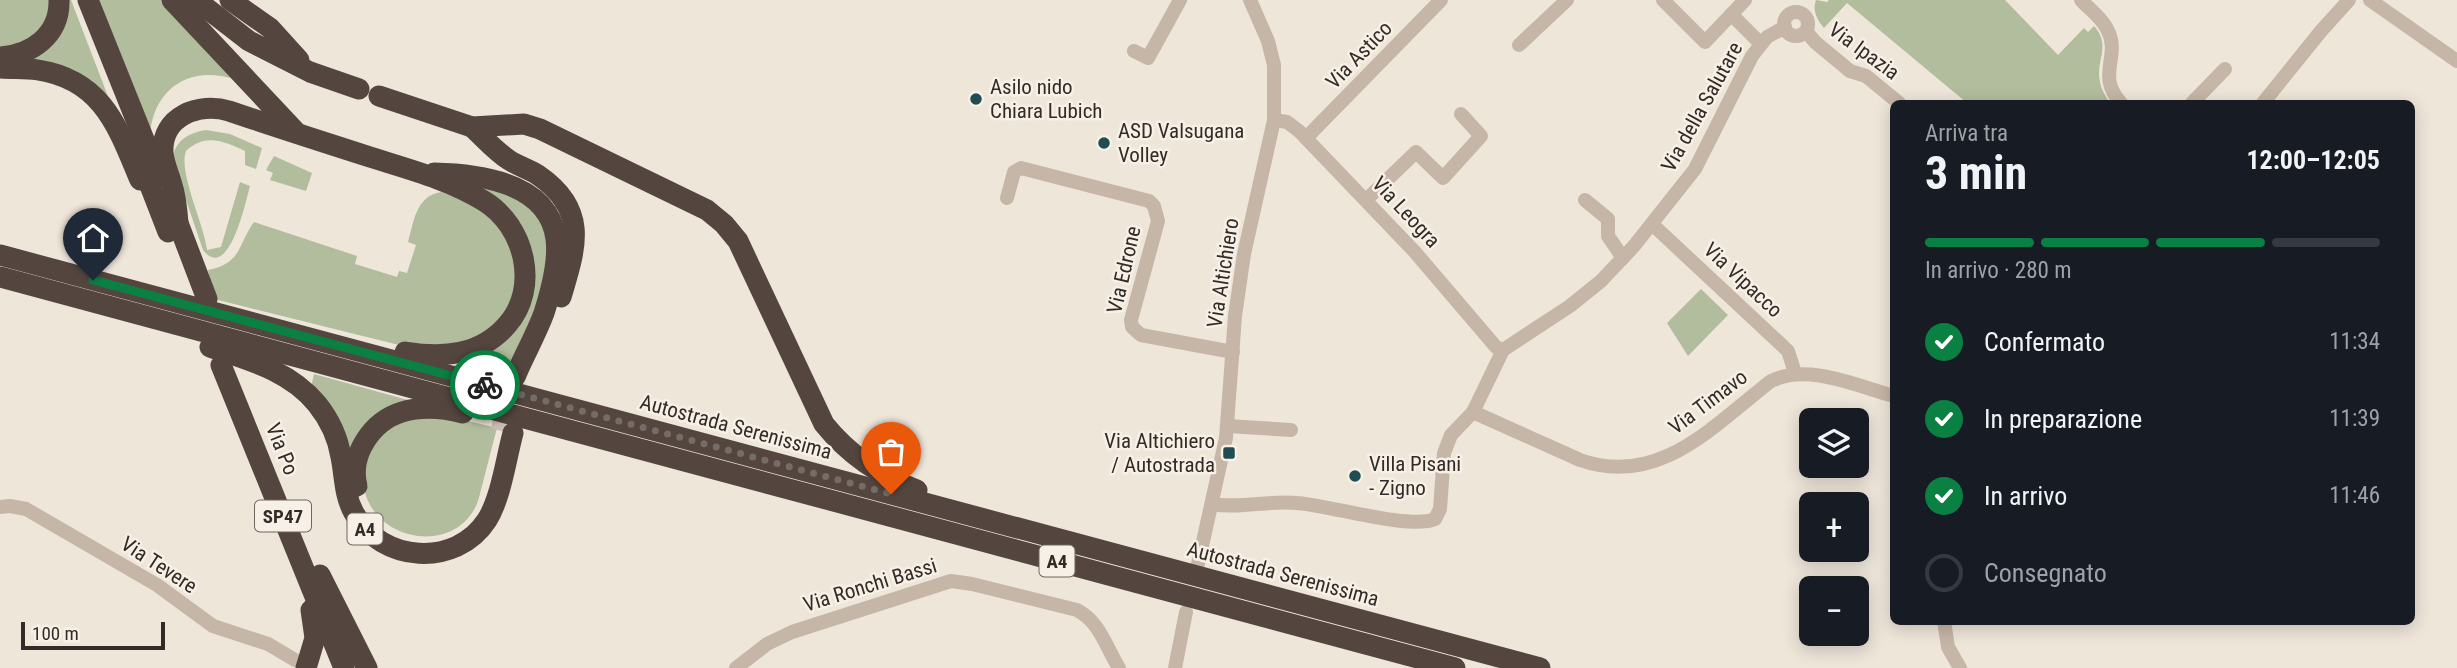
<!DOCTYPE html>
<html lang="it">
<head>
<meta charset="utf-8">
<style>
	:root { --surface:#171b24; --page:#242831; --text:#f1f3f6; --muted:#9ea1a6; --line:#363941; --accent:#0b8043 }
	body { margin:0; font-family:"Roboto Condensed",sans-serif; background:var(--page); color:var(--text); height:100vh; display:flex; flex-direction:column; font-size:26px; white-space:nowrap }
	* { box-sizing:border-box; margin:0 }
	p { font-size:23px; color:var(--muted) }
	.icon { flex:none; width:38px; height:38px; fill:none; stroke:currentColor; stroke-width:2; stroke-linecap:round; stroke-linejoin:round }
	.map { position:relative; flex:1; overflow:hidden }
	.details { position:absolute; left:1890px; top:100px; width:525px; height:525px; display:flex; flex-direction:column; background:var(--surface); border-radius:10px; box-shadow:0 4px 18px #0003 }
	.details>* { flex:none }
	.controls { position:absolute; left:1799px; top:408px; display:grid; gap:14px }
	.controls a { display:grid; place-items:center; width:70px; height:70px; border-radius:10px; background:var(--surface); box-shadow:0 4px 18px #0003; font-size:35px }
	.scale { position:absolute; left:21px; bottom:18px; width:144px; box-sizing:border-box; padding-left:7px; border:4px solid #332b27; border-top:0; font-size:19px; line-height:24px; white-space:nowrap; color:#332b27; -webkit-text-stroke:5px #f7f0e6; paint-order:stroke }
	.pin { position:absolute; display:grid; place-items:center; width:60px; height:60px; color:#fff; margin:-72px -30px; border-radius:50% 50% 50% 0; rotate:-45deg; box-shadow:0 0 7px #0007 }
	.pin .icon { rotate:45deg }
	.courier { position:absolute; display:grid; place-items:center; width:70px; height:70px; margin:-35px; border:5px solid #0b8043; border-radius:50%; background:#fff; color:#222; box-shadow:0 2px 9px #0007 }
	.head em { font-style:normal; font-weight:700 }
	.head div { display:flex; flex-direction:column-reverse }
	.head { display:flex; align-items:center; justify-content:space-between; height:119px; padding:0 35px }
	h1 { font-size:46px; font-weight:700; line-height:52px }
	.bar { display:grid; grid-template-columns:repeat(4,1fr); gap:10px 7px; align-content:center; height:84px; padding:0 35px }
	.bar i { height:9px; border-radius:5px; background:var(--line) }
	.bar .active { background:var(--accent) }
	.bar p { grid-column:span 4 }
	ol { padding:0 35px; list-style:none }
	li { display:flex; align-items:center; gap:21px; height:77px }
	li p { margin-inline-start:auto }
	li .icon { padding:7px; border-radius:50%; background:var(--accent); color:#fff; stroke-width:4 }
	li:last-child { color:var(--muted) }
	li i { width:38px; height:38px; border:4px solid var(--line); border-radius:50% }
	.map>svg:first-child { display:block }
	.green { fill:#b1bd9c }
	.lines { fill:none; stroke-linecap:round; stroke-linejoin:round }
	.highway-tunnel { stroke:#c9c1b6; stroke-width:21; stroke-dasharray:21 10; stroke-linecap:butt }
	.minor { stroke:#c6b6a7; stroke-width:14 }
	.highway { stroke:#54463f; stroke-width:21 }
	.done { stroke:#756c66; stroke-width:7; stroke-dasharray:0 12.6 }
	.route { stroke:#0b8043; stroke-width:9 }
	.poi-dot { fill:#204d52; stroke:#f7f0e6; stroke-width:2.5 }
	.labels { text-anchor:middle; stroke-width:5; stroke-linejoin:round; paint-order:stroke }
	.shield { fill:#f7f0e6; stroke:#6e6660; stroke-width:2 }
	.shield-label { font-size:19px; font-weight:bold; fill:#332b27 }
	.street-label { font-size:21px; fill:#332b27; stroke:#f7f0e6 }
	.poi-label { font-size:21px; fill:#332b27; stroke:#f7f0e6; text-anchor:start }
</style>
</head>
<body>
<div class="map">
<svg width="2457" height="668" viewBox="0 0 2457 668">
	<rect width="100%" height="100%" fill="#efe6da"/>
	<g class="green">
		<path d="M0,0H54L39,37L0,52Z"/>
		<path d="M64,0H71L114,112L29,58Z"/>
		<path d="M95,0H165L234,79C190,65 154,88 150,134Z"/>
		<path d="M1816,0L1827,2L1829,0H2005L2058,55L2084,28L2088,32L2094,26C2112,46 2095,60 2100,82C2101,89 2106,97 2110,103H1967L1847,3L1824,28C1817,20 1812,10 1816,0Z"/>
		<path d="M206,130L230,134L262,148L256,169L245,165V151C224,141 205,133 186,151C178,172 204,224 207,250L221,247L240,182L250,186C246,200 229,283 203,250L172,159C176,140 188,133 206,130Z"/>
		<path d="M274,156L312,173L306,191L270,180L273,173L266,170Z"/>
		<path d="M481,183L515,193L547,223L549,273L511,376L453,361L476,355L530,271L478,192Z"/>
		<path d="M441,192L476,204L507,233L519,282L502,324L460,347L403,346L214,299L208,270C242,263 237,246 254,222L357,256L355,264L397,277L399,271L407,273L416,245L408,242C414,221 416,196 441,192Z"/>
		<path d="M1701,289L1728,315L1688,356L1667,323Z"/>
		<path d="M314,374L415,402L351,468L311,388Z"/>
		<path d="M444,415L497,428C492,447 487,466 482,486C480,492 479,500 476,506C450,560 359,538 363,472C363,467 363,460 364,456C368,445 384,432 392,423Z"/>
	</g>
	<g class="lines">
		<path class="highway-tunnel" d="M501,431L510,396"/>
		<g class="minor">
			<path d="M1663,0L1705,42L1745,0"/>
			<path d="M2081,0C2089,9 2102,18 2107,29C2122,55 2095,75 2121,103"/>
			<path d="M2370,0L2457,61"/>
			<circle cx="1796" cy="24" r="12"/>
			<path d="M1732,15L1761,44"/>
			<path d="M1806,31L1815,42L1850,71L1866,76L1899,103"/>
			<path d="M1519,45L1567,0"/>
			<path d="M1134,51L1148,58L1180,0"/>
			<path d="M2192,103L2225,69"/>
			<path d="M2263,103L2321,31L2349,0"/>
			<path d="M1274,120L1287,122L1299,131L1414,251L1496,347L1503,350L1570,306L1601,281L1634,246L1695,169L1752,56L1767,37L1785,27"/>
			<path d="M1306,138L1441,0"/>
			<path d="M1007,198L1014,172L1021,168L1149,201L1154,206L1158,221L1131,320L1132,327L1141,335L1233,352"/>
			<path d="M1366,200L1416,152L1443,178L1481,136L1461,114"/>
			<path d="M1585,200L1608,219V236L1623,258"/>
			<path d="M1652,224L1788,351L1795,373"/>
			<path d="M1473,412L1580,460C1659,488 1714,425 1771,381C1809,363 1856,386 1894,396"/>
			<path d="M1228,426L1291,430"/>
			<path d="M1212,504C1239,509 1269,500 1297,503C1328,505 1409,530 1435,519L1440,509L1444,453L1451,435L1473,412L1503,350"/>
			<path d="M0,507L10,506L26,509L157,585L213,626L268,644L295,660"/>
			<path d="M1198,564L1226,438L1235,316L1244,254L1274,120V65L1268,41L1250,0"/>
			<path d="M1944,621L1948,647L1960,668"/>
			<path d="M736,668L767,644L792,632L951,581L972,584L1077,610C1100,622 1106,647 1119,668"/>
			<path d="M1175,668L1186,612"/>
		</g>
		<g class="highway">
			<path d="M88,0L159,177"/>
			<path d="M172,0L295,131"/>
			<path d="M196,0L249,41L310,72L359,89"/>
			<path d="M230,0L270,28L299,60"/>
			<path d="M0,57C32,55 60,35 59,0"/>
			<path d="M0,68C13,69 26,68 38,70C103,80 118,128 140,180"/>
			<path d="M379,96L472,127L524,124L540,129L707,210L724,224L738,241L824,424C849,455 880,476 917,490"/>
			<path d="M472,127C484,138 495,151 509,160C518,166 529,169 538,175C589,210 576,247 561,297"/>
			<path d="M142,165L168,232"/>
			<path d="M434,173C479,174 549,182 556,239C559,262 551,291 544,313C536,335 524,355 515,377"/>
			<path d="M173,210L207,299"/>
			<path d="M178,223C177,210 176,197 172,185C169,174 164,164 163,153C161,116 199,102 229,111C276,127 323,142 370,157C408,169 450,180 484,201C525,226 540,288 507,325C480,356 443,358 405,352"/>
			<path d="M0,255L1540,668"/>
			<path d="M0,277L1455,668"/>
			<path d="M210,347C249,360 290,371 317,404C329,419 338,438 341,457C345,477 344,495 354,513C381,563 456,568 487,520C501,498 506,459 513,433"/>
			<path d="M221,365L344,668"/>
			<path d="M357,486C349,455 372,421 402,412C422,406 444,408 463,413"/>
			<path d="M320,575L367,668"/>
			<path d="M306,668L315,638L311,610"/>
		</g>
	</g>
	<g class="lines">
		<path class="done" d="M485,385L891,494"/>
		<path class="route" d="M93,280L485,385"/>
	</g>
	<g class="poi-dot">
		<circle cx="976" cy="99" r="7"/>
		<circle cx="1104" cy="143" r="7"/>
		<rect x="1222" y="446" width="14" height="14" rx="3.5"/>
		<circle cx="1355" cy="476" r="7"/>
	</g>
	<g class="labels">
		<g class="shield">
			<rect x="255" y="500.5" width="56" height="31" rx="5"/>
			<rect x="347.5" y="513.5" width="35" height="31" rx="5"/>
			<rect x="1039.5" y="545.5" width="35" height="31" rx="5"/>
		</g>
		<g class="shield-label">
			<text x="283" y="523">SP47</text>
			<text x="365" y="536">A4</text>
			<text x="1057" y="568">A4</text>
		</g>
		<g class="street-label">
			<text transform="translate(1864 51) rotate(36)" y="7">Via Ipazia</text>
			<text transform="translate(1359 55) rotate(-46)" y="7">Via Astico</text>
			<text transform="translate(1702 107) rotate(-61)" y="7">Via della Salutare</text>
			<text transform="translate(1406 212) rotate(47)" y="7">Via Leogra</text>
			<text transform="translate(1124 270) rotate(-77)" y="7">Via Edrone</text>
			<text transform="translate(1223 273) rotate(-81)" y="7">Via Altichiero</text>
			<text transform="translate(1743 280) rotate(43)" y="7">Via Vipacco</text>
			<text transform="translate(1708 402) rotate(-37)" y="7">Via Timavo</text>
			<text transform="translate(736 427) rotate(15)" y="7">Autostrada Serenissima</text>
			<text transform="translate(282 449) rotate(68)" y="7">Via Po</text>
			<text transform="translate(159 565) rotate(33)" y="7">Via Tevere</text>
			<text transform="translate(1283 574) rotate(15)" y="7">Autostrada Serenissima</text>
			<text transform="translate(870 585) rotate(-17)" y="7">Via Ronchi Bassi</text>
		</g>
		<g class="poi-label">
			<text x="990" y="94">Asilo nido<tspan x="990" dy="24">Chiara Lubich</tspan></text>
			<text x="1118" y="138">ASD Valsugana<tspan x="1118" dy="24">Volley</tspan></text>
			<text x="1215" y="448" text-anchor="end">Via Altichiero<tspan x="1215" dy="24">/ Autostrada</tspan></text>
			<text x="1369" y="471">Villa Pisani<tspan x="1369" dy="24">- Zigno</tspan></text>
		</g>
	</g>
</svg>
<div class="controls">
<a><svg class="icon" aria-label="layers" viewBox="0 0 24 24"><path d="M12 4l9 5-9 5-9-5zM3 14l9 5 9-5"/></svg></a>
<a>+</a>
<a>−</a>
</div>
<div class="scale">100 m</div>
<div class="pin" style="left:891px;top:494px;background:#ea580c"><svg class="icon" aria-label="bag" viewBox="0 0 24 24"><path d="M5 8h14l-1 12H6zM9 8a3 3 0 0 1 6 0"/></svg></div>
<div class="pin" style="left:93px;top:280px;background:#1f2937"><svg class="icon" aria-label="home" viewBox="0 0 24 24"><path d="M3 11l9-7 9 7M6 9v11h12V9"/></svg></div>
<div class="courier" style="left:485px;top:385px"><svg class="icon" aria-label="bike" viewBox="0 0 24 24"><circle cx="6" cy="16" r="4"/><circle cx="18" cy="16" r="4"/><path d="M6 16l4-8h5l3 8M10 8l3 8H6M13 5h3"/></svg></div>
<section class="details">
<div class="head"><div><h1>3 min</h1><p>Arriva tra</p></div><em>12:00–12:05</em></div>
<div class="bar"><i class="active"></i><i class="active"></i><i class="active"></i><i></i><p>In arrivo · 280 m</p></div>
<ol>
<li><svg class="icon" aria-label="check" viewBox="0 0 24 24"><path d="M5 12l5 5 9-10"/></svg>Confermato<p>11:34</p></li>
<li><svg class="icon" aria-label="check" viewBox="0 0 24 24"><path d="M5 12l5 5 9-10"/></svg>In preparazione<p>11:39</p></li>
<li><svg class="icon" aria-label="check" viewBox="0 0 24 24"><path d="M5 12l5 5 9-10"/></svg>In arrivo<p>11:46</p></li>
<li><i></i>Consegnato</li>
</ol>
</section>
</div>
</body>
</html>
